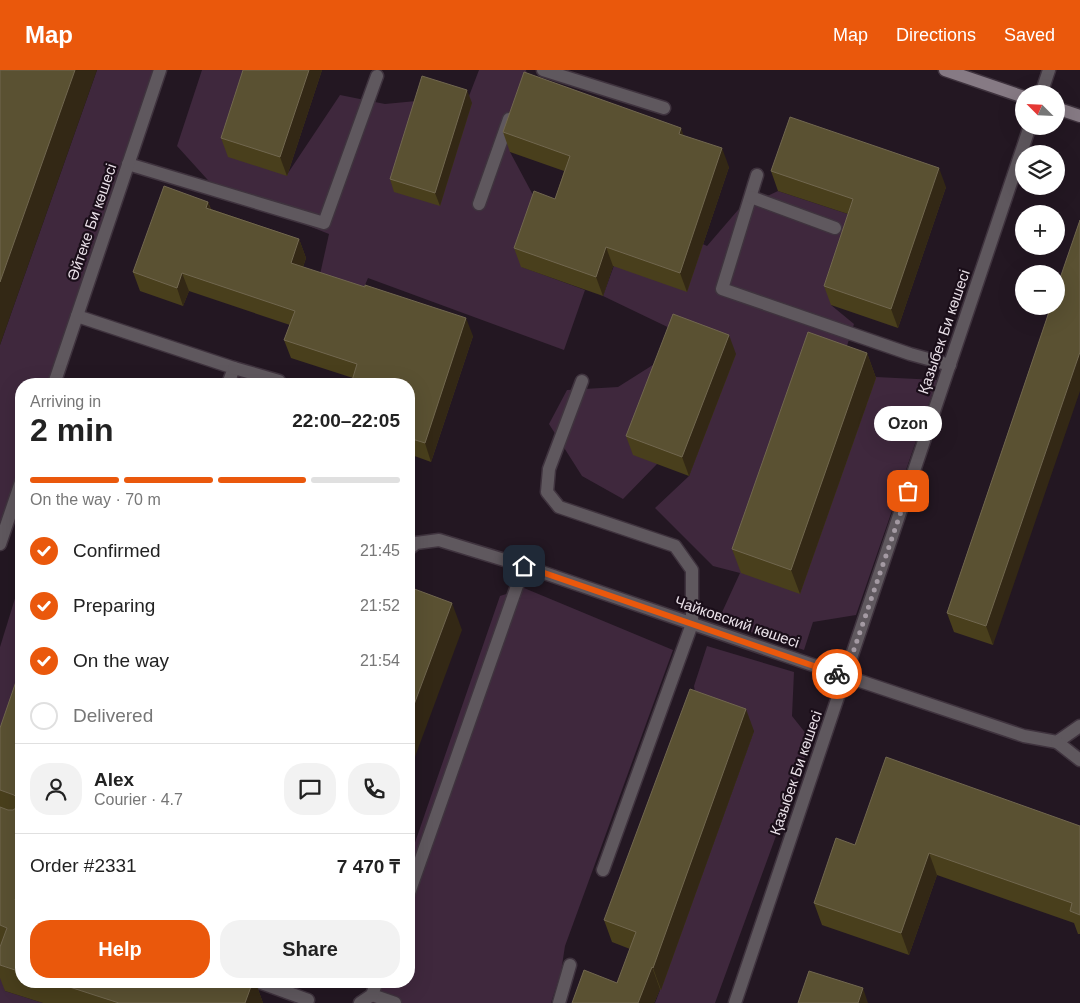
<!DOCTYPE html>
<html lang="en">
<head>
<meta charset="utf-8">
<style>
	:root { --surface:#fff; --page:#f2f2f2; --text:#222; --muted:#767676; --line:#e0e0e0; --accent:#ea580c }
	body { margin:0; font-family:Arial,sans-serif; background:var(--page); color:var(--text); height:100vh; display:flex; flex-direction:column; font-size:19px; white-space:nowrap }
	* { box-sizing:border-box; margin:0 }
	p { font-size:16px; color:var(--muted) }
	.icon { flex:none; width:28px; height:28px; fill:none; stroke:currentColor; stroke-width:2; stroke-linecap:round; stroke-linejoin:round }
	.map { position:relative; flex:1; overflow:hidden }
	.panel { position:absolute; left:15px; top:308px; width:400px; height:610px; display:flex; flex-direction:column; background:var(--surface); border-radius:20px; box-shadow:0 5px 20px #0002 }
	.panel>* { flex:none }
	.needle { width:32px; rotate:294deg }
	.fabs { position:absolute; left:1015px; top:15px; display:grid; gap:10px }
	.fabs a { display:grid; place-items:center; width:50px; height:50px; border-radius:50%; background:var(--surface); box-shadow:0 5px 20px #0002; font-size:25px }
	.pin { position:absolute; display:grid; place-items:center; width:42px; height:42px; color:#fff; margin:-21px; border-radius:10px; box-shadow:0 2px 8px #0006 }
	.courier { position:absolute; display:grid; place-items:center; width:50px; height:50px; margin:-25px; border:4px solid #ea580c; border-radius:50%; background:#fff; color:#222; box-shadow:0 1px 6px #0007 }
	.bubble { position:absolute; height:35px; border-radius:18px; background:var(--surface); box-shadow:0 5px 20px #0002; font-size:16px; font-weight:700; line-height:35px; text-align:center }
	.summary em { font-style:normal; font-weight:700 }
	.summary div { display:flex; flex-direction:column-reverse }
	.summary { display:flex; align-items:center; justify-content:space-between; height:85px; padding:0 15px }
	h1 { font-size:32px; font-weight:700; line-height:38px }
	.bar { display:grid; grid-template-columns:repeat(4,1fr); gap:8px 5px; align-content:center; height:60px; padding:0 15px }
	.bar i { height:6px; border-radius:4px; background:var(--line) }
	.bar .selected { background:var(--accent) }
	.bar p { grid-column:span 4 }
	.line { display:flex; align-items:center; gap:12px; padding:0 15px; border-top:1px solid var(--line) }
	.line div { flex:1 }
	.round { display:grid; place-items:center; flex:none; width:52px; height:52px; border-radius:20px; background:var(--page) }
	ol { padding:0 15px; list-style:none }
	li { display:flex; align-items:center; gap:15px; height:55px }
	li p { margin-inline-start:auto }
	li .icon { padding:5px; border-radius:50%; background:var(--accent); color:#fff; stroke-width:4 }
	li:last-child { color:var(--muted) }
	li i { width:28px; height:28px; border:2px solid var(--line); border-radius:50% }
	.button { display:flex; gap:10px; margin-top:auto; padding:10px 15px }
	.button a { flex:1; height:58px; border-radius:20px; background:var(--accent); color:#fff; font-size:20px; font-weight:700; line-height:58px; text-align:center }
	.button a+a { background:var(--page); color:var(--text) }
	header { display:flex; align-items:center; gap:30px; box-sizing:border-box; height:70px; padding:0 25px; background:var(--accent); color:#fff }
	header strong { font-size:24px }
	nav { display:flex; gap:28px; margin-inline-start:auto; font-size:18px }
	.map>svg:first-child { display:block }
	.green { fill:#3f283d }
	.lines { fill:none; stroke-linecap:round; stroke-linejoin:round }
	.service-casing { stroke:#3f333e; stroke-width:15 }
	.minor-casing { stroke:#3f333e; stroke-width:15 }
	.tertiary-casing { stroke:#3f333e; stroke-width:15 }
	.secondary-casing { stroke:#3f333e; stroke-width:15 }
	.service { stroke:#5f585e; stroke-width:12 }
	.minor { stroke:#5f585e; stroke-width:12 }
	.tertiary { stroke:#5f585e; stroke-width:12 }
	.secondary { stroke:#867a84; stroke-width:12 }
	.wall { fill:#493f1c }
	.shaded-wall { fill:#332815 }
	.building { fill:#5a5132; stroke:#71674f }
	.done { stroke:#a49aa3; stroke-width:5; stroke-dasharray:0 9 }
	.route { stroke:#ea580c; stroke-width:6 }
	.labels { text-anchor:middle; stroke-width:4.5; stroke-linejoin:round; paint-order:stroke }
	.street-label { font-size:15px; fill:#eae1e9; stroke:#1a0e19 }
</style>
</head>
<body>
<header>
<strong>Map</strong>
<nav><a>Map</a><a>Directions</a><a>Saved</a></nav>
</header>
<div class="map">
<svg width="1080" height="933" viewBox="0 0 1080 933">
	<rect width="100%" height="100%" fill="#231722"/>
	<g class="green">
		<path d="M97,0H160L54,314H21V409L0,471V275Z"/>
		<path d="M202,0H257L286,106L340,25L385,34L469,26L479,0H526L531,21L510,82L541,140L522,197L585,220L564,280L368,208L358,231L317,218L329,164L216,119L177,76Z"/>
		<path d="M778,121L860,148L831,235L854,254L845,282L876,307L937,310L856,545L813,552L804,580L718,551L740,503L713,496L655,438L689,406L735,284L680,263L603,226L625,165L673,160L707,176L738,140Z"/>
		<path d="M656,293L657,394L623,429L582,406L549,354L567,320L618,317Z"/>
		<path d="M21,509V653L0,714V577Z"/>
		<path d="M524,518L673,580L565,876L561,902L551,933H377L371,911H409V790L500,526Z"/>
		<path d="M707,576L794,602L792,646L811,670L715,933H655L670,894L754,661L698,641L694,616Z"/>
		<path d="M0,879L5,921L43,933H0Z"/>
	</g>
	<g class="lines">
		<g class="service-casing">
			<g id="service">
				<path d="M543,0L664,38"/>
				<path d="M128,94L324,153L377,6"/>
				<path d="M757,105L722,219L910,284L950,295"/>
				<path d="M751,127L835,158"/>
				<path d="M479,134L509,49"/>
				<path d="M77,246L234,298L228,314"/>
				<path d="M234,298L279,311L278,314"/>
				<path d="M582,311L549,399L547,422L559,437L675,476L692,500V554L603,800"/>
				<path d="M409,479L416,473L439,470L524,496L845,606L1024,666L1057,672L1080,656"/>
				<path d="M1057,672L1080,690"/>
				<path d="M409,823L524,496"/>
				<path d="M256,911L308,930L307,933"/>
				<path d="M372,925L395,933"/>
				<path d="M360,933L372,925L377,911"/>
				<path d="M559,933L570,895"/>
			</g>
		</g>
		<g class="minor-casing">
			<g id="minor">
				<path d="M1041,24L1049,0"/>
				<path d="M54,314L160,0"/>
				<path d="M0,474L21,412"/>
			</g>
		</g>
		<g class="tertiary-casing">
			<path id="tertiary" d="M735,933L1030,56"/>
		</g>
		<g class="secondary-casing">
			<g id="secondary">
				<path d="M945,0L1024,27"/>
				<path d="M1056,38L1080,46"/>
			</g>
		</g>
		<use href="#service" class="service"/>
		<use href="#minor" class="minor"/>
		<use href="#tertiary" class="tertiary"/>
		<use href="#secondary" class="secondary"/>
	</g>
	<g class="wall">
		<path d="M243,0H322L287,106L228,87L221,68Z"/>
		<path d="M472,33L440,136L394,122L390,109Z"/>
		<path d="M503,62L683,65L729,97L687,222L613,196L603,226L521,197L514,178L555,129L564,101L510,82Z"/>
		<path d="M771,101L946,117L898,258L831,235L824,216L848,144L778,121Z"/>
		<path d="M208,132L211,139L299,169L306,188L303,197L473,266L431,392L409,384V314L353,308L291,288L284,270L290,255L189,221L183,236L140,221L133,202Z"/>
		<path d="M1051,236L993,575L954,562L947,543Z"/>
		<path d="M867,283L876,308L800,524L741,503L732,479Z"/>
		<path d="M736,284L689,406L633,385L626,366Z"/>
		<path d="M21,597V911H255L263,933H43L5,921L0,908V658Z"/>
		<path d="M754,661L661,920L660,919L654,933L617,913L630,879L612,872L604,850Z"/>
		<path d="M1080,756V864H1078L1074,853L937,805L909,885L822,855L814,833L855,775Z"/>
	</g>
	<g class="shaded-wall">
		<path d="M75,0H97L0,275V212Z"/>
		<path d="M309,0H322L287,106L280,87Z"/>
		<path d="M467,20L472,33L440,136L435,123Z"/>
		<path d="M681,58L688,77L679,64Z"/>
		<path d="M722,78L729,97L687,222L680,203Z"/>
		<path d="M939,98L946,117L898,258L891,239Z"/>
		<path d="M208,132L214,150L206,138Z"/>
		<path d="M299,169L306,188L298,211L291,193Z"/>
		<path d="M606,177L613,196L603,226L596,207Z"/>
		<path d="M182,203L189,221L183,236L177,218Z"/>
		<path d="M466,248L473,266L431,392L425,373Z"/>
		<path d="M729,265L736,284L689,406L682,387Z"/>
		<path d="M1080,282V321L993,575L986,556Z"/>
		<path d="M867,283L876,308L800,524L791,500Z"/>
		<path d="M452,533L462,560L409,703V648Z"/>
		<path d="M746,639L754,661L661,920L653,898Z"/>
		<path d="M929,783L937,805L909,885L901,863Z"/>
		<path d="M21,812V848L15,830Z"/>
		<path d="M652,897L660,919L654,933H638Z"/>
		<path d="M253,911H255L263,933H245Z"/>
		<path d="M863,918L868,933H858Z"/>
	</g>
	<g class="building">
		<path d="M0,0H75L0,212Z"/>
		<path d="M243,0H309L280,87L221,68Z"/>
		<path d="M524,2L681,58L679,64L722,78L680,203L606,177L596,207L514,178L534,121L555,129L570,86L503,62Z"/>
		<path d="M422,6L467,20L435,123L390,109Z"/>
		<path d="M790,47L939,98L891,239L824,216L853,129L771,101Z"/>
		<path d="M164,116L208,132L206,138L299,169L291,193L365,217V215L466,248L425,373L409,368V314H351L357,294L284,270L295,241L182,203L177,218L133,202Z"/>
		<path d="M1080,150V282L986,556L947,543L1051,236H1056V220Z"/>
		<path d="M673,244L729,265L682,387L626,366Z"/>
		<path d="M808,262L867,283L791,500L732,479Z"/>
		<path d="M409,517L452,533L409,648Z"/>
		<path d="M21,597V812L15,830L21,832V902L0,895V877L7,858L0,855V737L8,740H13L19,736V730L14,725L0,720V658Z"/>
		<path d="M690,619L746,639L653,898L652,897L638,933H572L584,900L617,913L636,862L604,850Z"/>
		<path d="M886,687L1080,756V845L1070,841L1072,833L929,783L901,863L814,833L836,768L855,775Z"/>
		<path d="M809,901L863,918L858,933H798Z"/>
		<path d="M51,911H253L245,933H119Z"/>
	</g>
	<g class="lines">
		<path class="done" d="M837,604L845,606L908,421"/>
		<path class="route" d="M524,496L837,604"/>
	</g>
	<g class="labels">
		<g class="street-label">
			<text transform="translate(92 152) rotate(-71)" y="5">Әйтеке Би көшесі</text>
			<text transform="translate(944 262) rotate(-71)" y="5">Қазыбек Би көшесі</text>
			<text transform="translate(737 552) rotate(19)" y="5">Чайковский көшесі</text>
			<text transform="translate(796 703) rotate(-71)" y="5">Қазыбек Би көшесі</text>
		</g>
	</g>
</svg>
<div class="fabs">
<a><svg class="needle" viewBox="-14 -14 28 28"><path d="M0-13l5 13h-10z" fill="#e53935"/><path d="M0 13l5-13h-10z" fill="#767676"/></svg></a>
<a><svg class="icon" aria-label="layers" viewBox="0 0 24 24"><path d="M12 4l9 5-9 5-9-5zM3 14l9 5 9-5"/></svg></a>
<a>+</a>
<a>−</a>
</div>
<div class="pin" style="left:908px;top:421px;background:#ea580c"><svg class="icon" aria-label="bag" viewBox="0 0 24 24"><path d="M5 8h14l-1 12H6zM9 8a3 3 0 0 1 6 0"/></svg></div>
<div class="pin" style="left:524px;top:496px;background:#1f2937"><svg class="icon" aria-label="home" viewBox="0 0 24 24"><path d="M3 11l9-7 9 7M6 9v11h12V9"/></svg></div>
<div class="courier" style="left:837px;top:604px"><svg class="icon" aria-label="bike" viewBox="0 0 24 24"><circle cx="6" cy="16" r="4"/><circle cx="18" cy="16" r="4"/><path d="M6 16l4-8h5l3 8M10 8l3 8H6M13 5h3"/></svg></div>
<div class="bubble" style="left:874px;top:336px;width:68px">Ozon</div>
<section class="panel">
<div class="summary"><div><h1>2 min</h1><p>Arriving in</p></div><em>22:00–22:05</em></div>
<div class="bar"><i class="selected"></i><i class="selected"></i><i class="selected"></i><i></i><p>On the way · 70 m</p></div>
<ol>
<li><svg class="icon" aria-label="check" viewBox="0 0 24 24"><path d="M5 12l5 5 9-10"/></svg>Confirmed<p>21:45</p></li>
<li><svg class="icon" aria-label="check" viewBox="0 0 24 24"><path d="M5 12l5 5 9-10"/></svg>Preparing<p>21:52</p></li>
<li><svg class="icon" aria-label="check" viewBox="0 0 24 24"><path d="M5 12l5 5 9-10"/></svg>On the way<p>21:54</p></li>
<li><i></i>Delivered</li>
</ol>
<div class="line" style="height:90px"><a class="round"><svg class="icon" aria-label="person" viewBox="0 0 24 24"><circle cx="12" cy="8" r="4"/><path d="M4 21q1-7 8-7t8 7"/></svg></a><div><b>Alex</b><p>Courier · 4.7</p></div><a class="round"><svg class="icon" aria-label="chat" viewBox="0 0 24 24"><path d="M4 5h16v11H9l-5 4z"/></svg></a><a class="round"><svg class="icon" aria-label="phone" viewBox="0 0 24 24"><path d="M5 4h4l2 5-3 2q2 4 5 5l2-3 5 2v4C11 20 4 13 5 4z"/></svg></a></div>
<div class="line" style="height:65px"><div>Order #2331</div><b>7 470 ₸</b></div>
<div class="button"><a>Help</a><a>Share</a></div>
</section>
</div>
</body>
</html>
